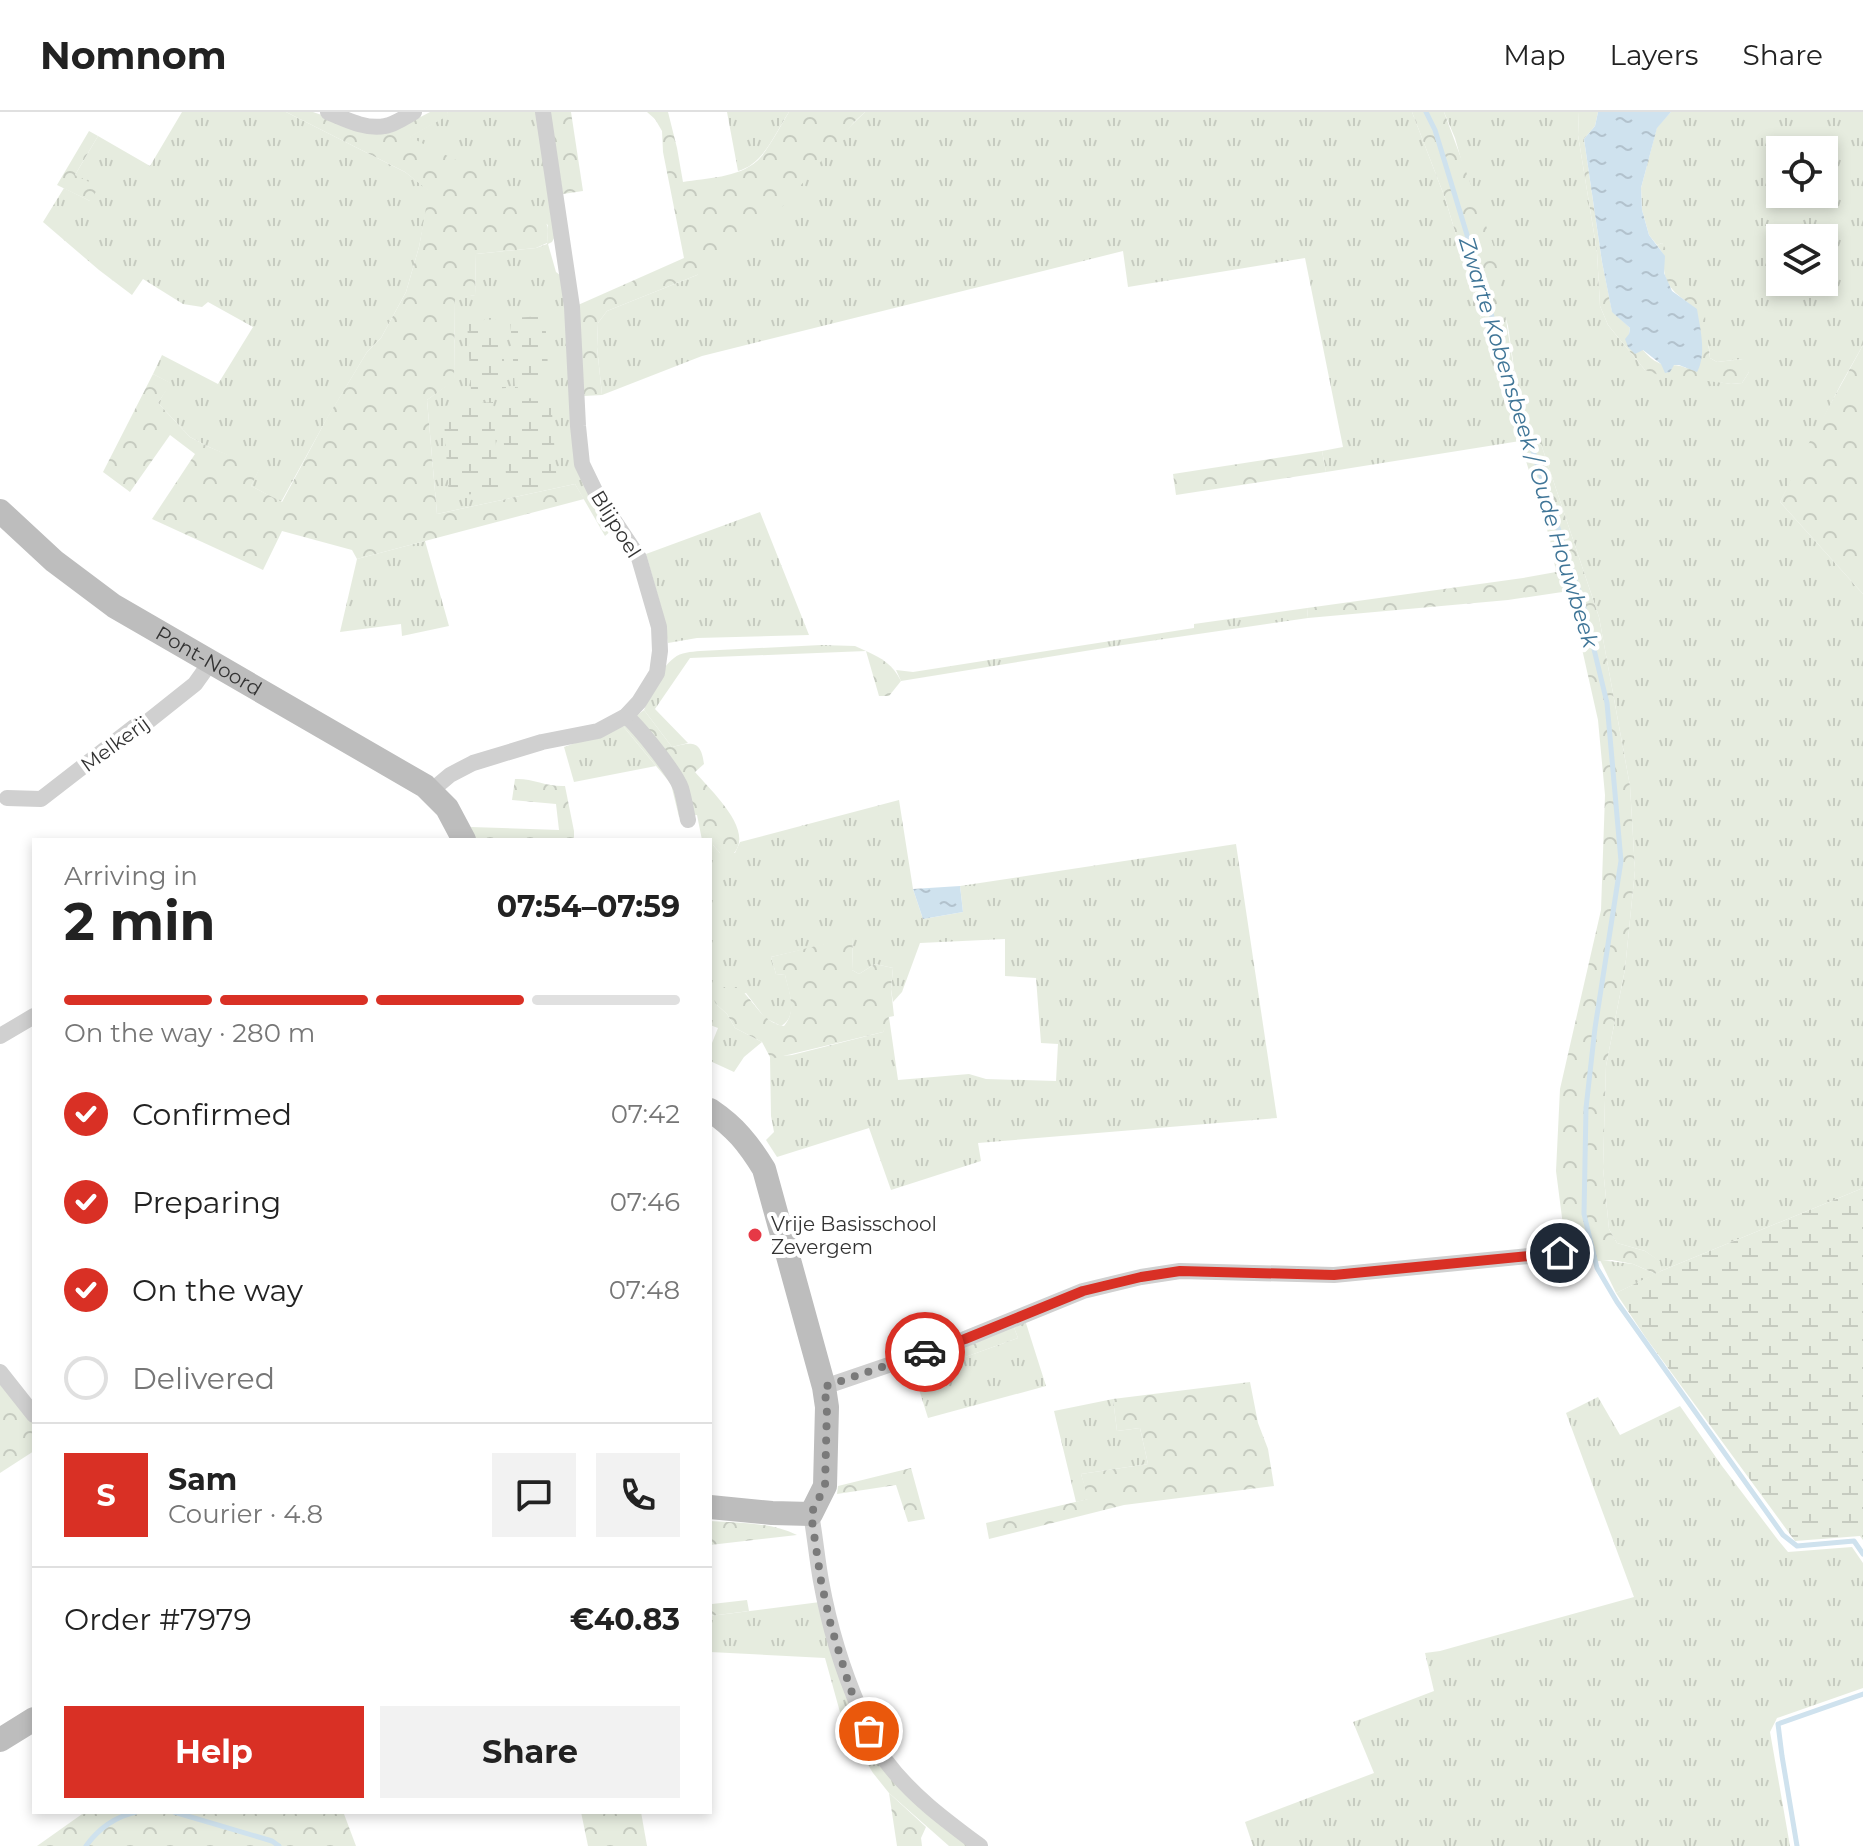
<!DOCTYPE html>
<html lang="en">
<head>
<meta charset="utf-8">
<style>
	:root { --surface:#fff; --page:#f2f2f2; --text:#222; --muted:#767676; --line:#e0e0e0; --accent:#d93025 }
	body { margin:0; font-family:Montserrat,sans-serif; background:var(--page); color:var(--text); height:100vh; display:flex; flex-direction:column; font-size:30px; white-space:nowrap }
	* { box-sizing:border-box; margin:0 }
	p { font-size:26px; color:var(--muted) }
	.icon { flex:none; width:44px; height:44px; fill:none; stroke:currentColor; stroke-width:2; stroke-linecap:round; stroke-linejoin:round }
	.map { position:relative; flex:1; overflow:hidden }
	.drawer { position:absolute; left:32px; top:726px; width:680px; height:976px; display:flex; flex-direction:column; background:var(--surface); border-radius:0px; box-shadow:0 4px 12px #0003 }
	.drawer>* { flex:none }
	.tools { position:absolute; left:1766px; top:24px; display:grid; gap:16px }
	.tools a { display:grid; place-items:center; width:72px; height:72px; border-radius:0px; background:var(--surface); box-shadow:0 4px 12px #0003; font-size:40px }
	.pin { position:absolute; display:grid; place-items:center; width:68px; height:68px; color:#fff; margin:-34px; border:4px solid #fff; border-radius:50%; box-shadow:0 2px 8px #0007 }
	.courier { position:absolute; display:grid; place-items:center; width:80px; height:80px; margin:-40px; border:6px solid #d93025; border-radius:50%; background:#fff; color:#222; box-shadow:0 2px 10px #0007 }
	.summary em { font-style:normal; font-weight:700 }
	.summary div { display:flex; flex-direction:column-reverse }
	.summary { display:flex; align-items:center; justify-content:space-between; height:136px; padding:0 32px }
	h1 { font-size:52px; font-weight:700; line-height:60px }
	.bar { display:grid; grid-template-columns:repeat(4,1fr); gap:12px 8px; align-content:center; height:96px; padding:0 32px }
	.bar i { height:10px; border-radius:6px; background:var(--line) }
	.bar .selected { background:var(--accent) }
	.bar p { grid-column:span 4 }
	.line { display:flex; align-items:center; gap:20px; padding:0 32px; border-top:2px solid var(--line) }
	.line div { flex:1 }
	.round { display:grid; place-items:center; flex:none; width:84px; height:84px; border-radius:0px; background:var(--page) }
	ol { padding:0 32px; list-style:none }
	li { display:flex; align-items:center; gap:24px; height:88px }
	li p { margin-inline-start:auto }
	li .icon { padding:8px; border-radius:50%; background:var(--accent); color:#fff; stroke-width:4 }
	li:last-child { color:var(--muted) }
	li i { width:44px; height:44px; border:4px solid var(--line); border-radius:50% }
	.button { display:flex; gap:16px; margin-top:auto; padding:16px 32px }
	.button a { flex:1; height:92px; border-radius:0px; background:var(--accent); color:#fff; font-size:32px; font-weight:700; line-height:92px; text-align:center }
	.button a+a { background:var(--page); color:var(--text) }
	header { display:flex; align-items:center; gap:48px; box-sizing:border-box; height:112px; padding:0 40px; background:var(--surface); border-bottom:2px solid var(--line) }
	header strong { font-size:38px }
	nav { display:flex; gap:44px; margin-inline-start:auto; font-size:28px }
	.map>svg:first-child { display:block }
	.grass { fill:url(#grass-tufts); fill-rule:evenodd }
	.forest { fill:url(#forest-crowns) }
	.wetland { fill:url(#wetland-marsh) }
	.water { fill:url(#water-ripples) }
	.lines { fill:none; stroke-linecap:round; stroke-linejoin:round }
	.stream { stroke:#cfe2ee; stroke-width:5 }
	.street { stroke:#d0d0d0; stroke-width:16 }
	.secondary { stroke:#bdbdbd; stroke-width:24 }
	.done { stroke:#7a7a7a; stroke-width:8; stroke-dasharray:0 14.4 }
	.route { stroke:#d93025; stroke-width:10 }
	.poi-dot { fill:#e63946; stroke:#fff; stroke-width:3 }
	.labels { text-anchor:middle; stroke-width:8; stroke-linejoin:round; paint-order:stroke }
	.street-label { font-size:20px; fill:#333; stroke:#fff }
	.poi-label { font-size:20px; fill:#333; stroke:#fff; text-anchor:start }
	.water-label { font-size:22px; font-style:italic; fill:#3f7597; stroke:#fff }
</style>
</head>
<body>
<header>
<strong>Nomnom</strong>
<nav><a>Map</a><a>Layers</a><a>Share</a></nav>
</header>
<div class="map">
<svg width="1863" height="1734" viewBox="0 0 1863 1734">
	<defs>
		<pattern id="grass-tufts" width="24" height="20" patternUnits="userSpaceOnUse" patternTransform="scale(2)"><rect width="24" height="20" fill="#e6ecdf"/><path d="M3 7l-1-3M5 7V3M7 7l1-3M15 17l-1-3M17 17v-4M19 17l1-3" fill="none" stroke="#c6cbc0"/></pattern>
		<pattern id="forest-crowns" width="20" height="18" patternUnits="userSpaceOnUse" patternTransform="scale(2)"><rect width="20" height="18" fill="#e6ecdf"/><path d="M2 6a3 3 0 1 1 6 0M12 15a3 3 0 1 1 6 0" fill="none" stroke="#c6cbc0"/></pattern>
		<pattern id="wetland-marsh" width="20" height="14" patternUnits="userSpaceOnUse" patternTransform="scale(2)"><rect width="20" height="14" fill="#e6ecdf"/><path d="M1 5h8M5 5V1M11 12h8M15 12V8" fill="none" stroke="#c6cbc0"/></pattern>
		<pattern id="water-ripples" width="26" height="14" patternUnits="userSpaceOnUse" patternTransform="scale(2)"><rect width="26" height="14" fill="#cfe2ee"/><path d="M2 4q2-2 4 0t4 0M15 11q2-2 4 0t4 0" fill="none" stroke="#b2c2cd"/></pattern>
	</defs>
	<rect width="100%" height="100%" fill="#fff"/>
	<g class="grass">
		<path d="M182,0H286L405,60L430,79L419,135L406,180L381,226L367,240L325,310L281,390L251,374L259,357L209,335L190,325L158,291L170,271L153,262L162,243L218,272L253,215L208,190L202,195L183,192L143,167L132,183L99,158L43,110L64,76L90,89L75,63L98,24L150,54Z"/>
		<path d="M447,0H539L557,120L552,130L548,132L556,160L564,166L574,319L614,416L605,424L575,372L437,402L427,288L454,268L455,186L475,183L476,142L536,136L547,132L548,113L409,25L448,3Z"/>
		<path d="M727,0H789C775,21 764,52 738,59Z"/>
		<path d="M865,0H1412L1445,86L1498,263L1509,275L1516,270L1508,214L1455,26L1444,0H1579L1578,23L1597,140L1600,194L1608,213L1645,258L1731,272L1742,271L1749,260L1743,247L1717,250L1710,246L1709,235L1662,131L1657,133L1649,123L1642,98L1641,76L1657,15L1671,0H1863V233L1841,272L1780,390L1863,482V1076L1661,1159L1659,1149L1645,1139L1617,1131L1609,1117L1603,1056L1606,954L1625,857L1635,758L1630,674L1599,505L1541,332L1522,336L1520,329L1326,360L1322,339L1343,335L1305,146L1128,175L1123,139L702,244L602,283L597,235L598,211L607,199L697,163ZM1780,38H1824V82H1780ZM1780,126H1824V170H1780Z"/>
		<path d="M760,400L809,523L697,526L668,531L661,495L646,442Z"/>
		<path d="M425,429L449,514L402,524L401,512L340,520L357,447Z"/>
		<path d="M1307,496L1308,506L1116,534L901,569L896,558L913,560L1194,516V512Z"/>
		<path d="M821,533L855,534L866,539L690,546L655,597L688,631L672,635L644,598C651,582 659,557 674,546C681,540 691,540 700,539Z"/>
		<path d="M623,614L656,654L574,670L564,635Z"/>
		<path d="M899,688L913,777L923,807L963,800L960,774L1236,732L1277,1006L978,1031L981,1049L891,1078L869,1016L777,1045L766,1028L774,1020L771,1004L770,945L792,943L883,920L889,905L898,968L969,962L986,967L1056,969L1058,932L1041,931L1036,866L1005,864V827L920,831L902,880L893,890L891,877L893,856L875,852L859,862L852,858L853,826L771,845L776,862L785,863C789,879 799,904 781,914L765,906L746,881L716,892L727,902L735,916L762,930L744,945L734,960L710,949V936L718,916L710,913V733H713L720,741H735L740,730Z"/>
		<path d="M1600,1148L1633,1152L1656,1162L1616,1181Z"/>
		<path d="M1025,1208L1046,1274L928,1306L911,1252L926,1247L929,1258L1018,1226L1013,1213Z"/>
		<path d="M1598,1285L1620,1323L1680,1294L1722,1354L1778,1428L1788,1440L1852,1435L1863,1451V1576L1777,1606L1770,1620L1790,1734H1253L1245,1710L1374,1661L1353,1610L1434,1579L1425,1541L1440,1539L1634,1485L1566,1301Z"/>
		<path d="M1113,1287L1117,1319L1140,1316L1148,1352L1081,1362L1089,1387L1076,1390L1054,1299Z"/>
		<path d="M820,1490L857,1607L969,1734H949L889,1681L873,1661L843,1611L825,1546L710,1540V1504Z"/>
	</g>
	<g class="forest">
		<path d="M286,0H313L362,17L390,21L430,0H447L449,3L410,25C440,41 536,83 547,113C549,117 547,126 547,131L536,136L476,142L475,183L455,187L454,269L427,288L437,402L575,372L584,387L357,447L352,438L282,419L263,458L152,407L195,342L170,323L130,380L103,360L153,262L171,271L158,291L190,325L209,335L260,356L251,374L282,390L327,306L367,240L381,226L406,180L419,135L429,79L405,60Z"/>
		<path d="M549,0H571L583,79L563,82Z"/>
		<path d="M647,0H668L677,36L683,70C706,66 738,66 757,49C767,40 781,13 789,0H865L855,9L785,92L725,147L697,163L607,199L598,211L597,235L602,283L584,284L578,193L684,146L663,40L662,19L655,7Z"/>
		<path d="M1412,0H1444L1495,138L1516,271L1509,275L1498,263L1445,86Z"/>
		<path d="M1579,0H1598L1595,14L1584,27L1602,150L1612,199L1630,216L1629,222C1638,231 1647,246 1659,251C1668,255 1677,251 1686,256L1697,197C1682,186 1665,177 1664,157C1663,142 1666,146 1657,133L1662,131L1704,196L1710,246L1717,250L1743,247L1748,249L1749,260L1742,271L1731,272L1701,268L1667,266L1645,258L1608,213L1600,194L1597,140L1578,23Z"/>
		<path d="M89,19L98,24L75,63L99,75L90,89L57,73Z"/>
		<path d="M1863,233V482L1780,390L1805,338Z"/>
		<path d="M1541,332L1599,505L1630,674L1635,758L1625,857L1606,954L1603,1056L1609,1117L1617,1131L1645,1139L1660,1149L1661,1159L1656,1162L1633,1152L1612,1148L1588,1150L1580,1147L1571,1139L1564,1121L1556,1059L1560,977L1601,798L1605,683L1598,608L1569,479L1508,488L1308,506L1307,496L1523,466L1556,460L1550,427L1522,336Z"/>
		<path d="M1322,339L1326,360L1176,383L1173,362Z"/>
		<path d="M866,539C882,546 893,553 901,569L889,584H879Z"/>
		<path d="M644,598L672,635C692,630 701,628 704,652L695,660C710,678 762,724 728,746L720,741L713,733H710V728H702L697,703L679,705L671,672L623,614Z"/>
		<path d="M515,667C532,666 547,675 565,674L574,719V728H473L471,715L559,718L556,692L512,688Z"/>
		<path d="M853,825L852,858L859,862L875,852L893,856L891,877L894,904L889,905L887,913L883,920L775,946L770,945L762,930L735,916L727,902L716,892L714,888L724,875H738C754,888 762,911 784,914C797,899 789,881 785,863L776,862L771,845Z"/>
		<path d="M1013,1213L1018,1226L929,1258L926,1248Z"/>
		<path d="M1250,1270L1258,1311L1268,1337L1274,1374L1124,1393L989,1427L986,1411L1088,1387L1081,1362L1148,1352L1140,1316L1117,1319L1113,1287Z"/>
		<path d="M0,1272L34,1313V1339L0,1361Z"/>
		<path d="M911,1356L925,1407L908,1410L896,1373L837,1382L838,1374Z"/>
		<path d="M710,1409C739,1411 770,1410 797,1423L710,1433Z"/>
		<path d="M710,1477L712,1492L747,1488L749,1499L710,1504Z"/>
		<path d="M889,1681L926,1715L921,1726L922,1734H897Z"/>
		<path d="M85,1700H327L344,1702L356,1734H37Z"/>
		<path d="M581,1700H641L647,1734H588Z"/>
	</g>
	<g class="wetland">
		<path d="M545,204L549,273L515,276L510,206Z"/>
		<path d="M501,207L506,276L471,278L467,209Z"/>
		<path d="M551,285L557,374L507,378L501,288Z"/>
		<path d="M493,290L499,380L449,384L443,294Z"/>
		<path d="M1863,1076V1428L1860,1424L1795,1429L1646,1226L1616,1181L1661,1159Z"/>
	</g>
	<g class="water">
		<path d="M1598,0H1671L1657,16L1641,76L1642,98L1649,123L1665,144L1664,161L1672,179L1697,197C1700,216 1707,242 1697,260L1679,253H1674L1670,260L1665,261L1661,252L1643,238L1635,242L1628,235L1625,227L1629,222L1630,216L1612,200L1602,150L1584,27L1595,14Z"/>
		<path d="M960,774L963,800L923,807L913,777Z"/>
	</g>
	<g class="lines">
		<g class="stream">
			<path d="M1426,0L1435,18L1537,352L1583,492L1607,591L1621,749L1595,916L1586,996L1584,1102L1597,1156L1617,1190L1783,1423L1797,1434L1854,1429L1863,1442"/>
			<path d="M174,1700L272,1729L279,1734"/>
			<path d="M86,1734C99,1716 114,1705 136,1700"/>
			<path d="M1797,1734L1782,1644L1778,1612L1863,1582"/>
		</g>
		<g class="street">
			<path d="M328,0C345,7 366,18 385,14C394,13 405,5 414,0"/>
			<path d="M626,604C639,615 675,660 681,676C684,686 686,698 688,708"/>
			<path d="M431,679L450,663L473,651L542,630L598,619L626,604L639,590L657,561L660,539L659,515L639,446L597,383L582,352L578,314L572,195L543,0"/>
			<path d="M7,686L41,687L134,615L146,611L195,572L210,551"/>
			<path d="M0,924L34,904"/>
			<path d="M0,1260L34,1303"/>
			<path d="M824,1275L965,1227L1083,1179L1141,1165L1180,1159L1334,1163L1560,1141"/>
			<path d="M811,1402C815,1424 817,1447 821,1469C829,1513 842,1557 860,1598C867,1615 874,1633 885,1648C911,1683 945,1708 980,1734"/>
		</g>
		<g class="secondary">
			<path id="s1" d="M0,399L54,449L114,494L425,674L447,696L464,728"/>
			<path d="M710,998C735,1015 748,1031 764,1057L824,1275L827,1295L825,1374L811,1402L772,1401L710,1395"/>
			<path d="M0,1628L34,1607"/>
		</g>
	</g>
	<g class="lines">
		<path class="done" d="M869,1619L850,1576L831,1514L821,1469L811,1402L825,1374L827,1295L824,1275L925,1240"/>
		<path class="route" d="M925,1240L965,1227L1083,1179L1141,1165L1180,1159L1334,1163L1560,1141"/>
	</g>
	<circle class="poi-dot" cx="755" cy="1123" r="8"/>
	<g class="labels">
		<g class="street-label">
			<text transform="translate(616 412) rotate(58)" y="7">Blijpoel</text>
			<text dy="7" stroke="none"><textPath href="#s1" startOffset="258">Pont-Noord</textPath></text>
			<text transform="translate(115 632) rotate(-36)" y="7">Melkerij</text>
		</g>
		<g class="poi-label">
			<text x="771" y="1119">Vrije Basisschool<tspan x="771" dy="23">Zevergem</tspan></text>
		</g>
		<g class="water-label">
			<text transform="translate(1529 330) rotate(73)" y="8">Zwarte Kobensbeek / Oude Houwbeek</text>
		</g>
	</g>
</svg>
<div class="tools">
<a><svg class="icon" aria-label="locate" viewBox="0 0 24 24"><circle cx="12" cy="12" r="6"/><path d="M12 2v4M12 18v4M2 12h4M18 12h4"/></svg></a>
<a><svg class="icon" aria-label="layers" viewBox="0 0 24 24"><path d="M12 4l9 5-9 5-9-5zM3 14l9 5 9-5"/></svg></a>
</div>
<div class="pin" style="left:869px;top:1619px;background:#ea580c"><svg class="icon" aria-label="bag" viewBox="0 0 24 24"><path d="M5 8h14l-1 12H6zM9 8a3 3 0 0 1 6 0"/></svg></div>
<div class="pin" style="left:1560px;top:1141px;background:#1f2937"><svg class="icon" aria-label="home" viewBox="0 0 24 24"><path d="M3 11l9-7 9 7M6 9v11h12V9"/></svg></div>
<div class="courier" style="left:925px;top:1240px"><svg class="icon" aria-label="car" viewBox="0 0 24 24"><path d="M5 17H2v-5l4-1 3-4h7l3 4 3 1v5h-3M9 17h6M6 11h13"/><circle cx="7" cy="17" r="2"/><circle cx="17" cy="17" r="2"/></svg></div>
<section class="drawer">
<div class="summary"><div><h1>2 min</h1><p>Arriving in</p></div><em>07:54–07:59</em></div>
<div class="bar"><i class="selected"></i><i class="selected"></i><i class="selected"></i><i></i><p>On the way · 280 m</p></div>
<ol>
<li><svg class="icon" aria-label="check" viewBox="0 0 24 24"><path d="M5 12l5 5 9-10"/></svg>Confirmed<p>07:42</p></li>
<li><svg class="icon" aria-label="check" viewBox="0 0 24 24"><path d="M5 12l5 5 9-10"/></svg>Preparing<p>07:46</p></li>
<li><svg class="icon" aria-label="check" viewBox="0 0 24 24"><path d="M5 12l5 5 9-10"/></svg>On the way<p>07:48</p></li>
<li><i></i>Delivered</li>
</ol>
<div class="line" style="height:144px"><b class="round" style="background:var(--accent);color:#fff">S</b><div><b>Sam</b><p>Courier · 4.8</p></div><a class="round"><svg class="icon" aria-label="chat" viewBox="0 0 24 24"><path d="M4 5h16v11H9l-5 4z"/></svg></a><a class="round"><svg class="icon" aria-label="phone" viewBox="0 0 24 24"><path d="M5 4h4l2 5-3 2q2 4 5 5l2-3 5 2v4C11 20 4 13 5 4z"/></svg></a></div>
<div class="line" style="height:104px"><div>Order #7979</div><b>€40.83</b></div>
<div class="button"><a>Help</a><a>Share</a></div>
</section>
</div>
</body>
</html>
